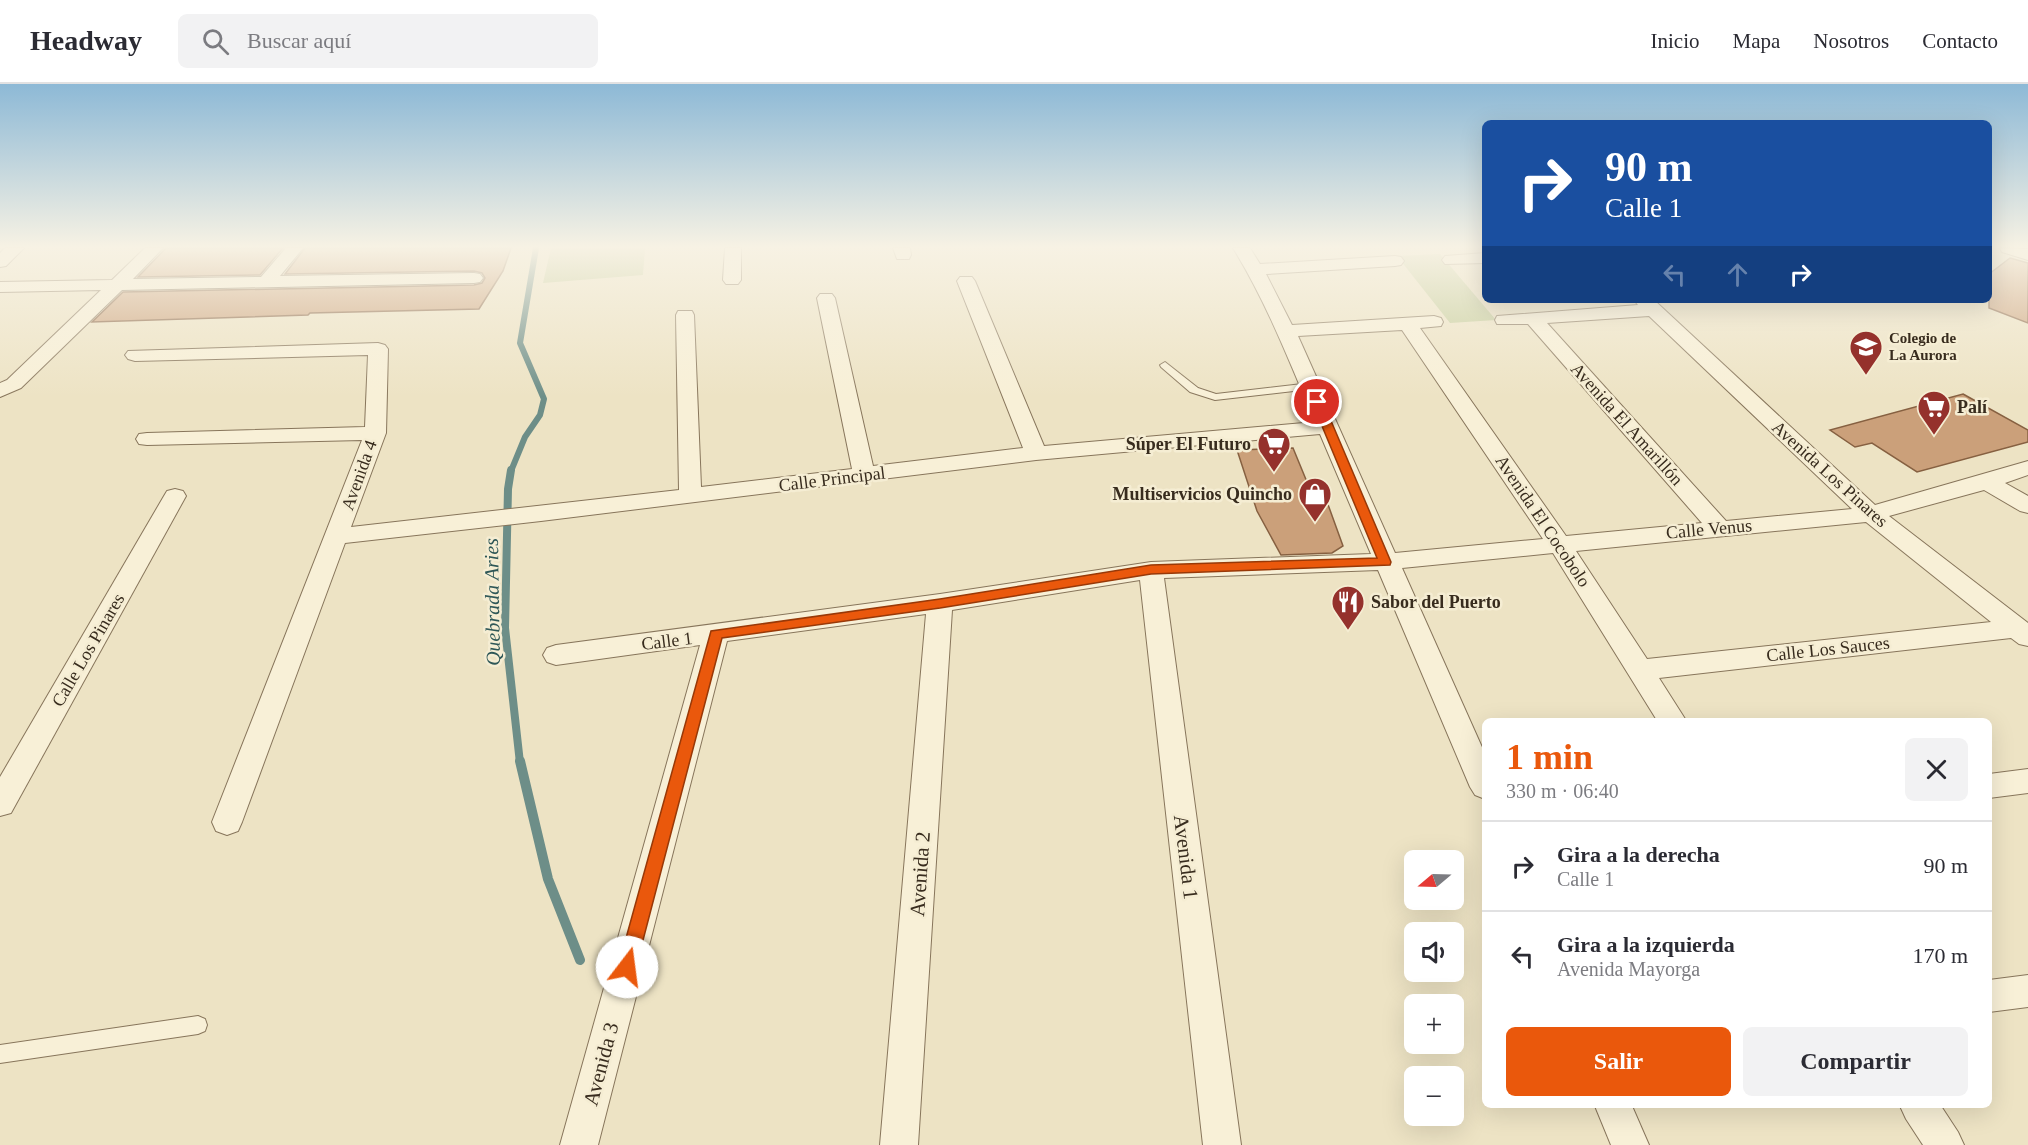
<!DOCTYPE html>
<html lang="es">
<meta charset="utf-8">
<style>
:root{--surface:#fff;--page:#f2f2f3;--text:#2b2b33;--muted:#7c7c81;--line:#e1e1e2;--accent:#ea580c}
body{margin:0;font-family:Georgia,serif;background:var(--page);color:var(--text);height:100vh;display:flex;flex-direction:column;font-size:22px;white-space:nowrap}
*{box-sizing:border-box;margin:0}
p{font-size:20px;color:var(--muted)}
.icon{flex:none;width:33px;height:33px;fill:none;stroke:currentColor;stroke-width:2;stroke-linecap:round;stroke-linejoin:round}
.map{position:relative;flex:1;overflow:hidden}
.drawer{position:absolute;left:1482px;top:634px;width:510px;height:390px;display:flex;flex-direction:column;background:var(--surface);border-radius:9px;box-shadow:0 6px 24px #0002}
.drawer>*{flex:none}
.banner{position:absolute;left:1482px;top:36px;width:510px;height:183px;border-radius:9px;box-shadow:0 6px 24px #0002;background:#1a4fa0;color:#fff;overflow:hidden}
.needle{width:39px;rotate:251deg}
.fabs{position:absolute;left:1404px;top:766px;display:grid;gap:12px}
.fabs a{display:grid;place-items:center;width:60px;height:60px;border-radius:9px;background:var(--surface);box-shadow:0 6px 24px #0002;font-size:30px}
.pin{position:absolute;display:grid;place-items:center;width:51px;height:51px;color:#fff;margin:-26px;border:3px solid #fff;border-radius:50%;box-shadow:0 2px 6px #0007}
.me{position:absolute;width:66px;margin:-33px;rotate:15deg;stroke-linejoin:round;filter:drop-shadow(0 0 4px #0008)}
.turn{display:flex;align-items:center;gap:21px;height:126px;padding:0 24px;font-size:27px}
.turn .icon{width:78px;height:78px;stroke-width:2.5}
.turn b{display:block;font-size:42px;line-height:51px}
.lanes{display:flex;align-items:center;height:57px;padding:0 24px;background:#0003;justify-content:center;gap:30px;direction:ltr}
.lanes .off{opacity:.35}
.round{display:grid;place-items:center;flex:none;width:63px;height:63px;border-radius:9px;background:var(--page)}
.overview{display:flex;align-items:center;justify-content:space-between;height:102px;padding:0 24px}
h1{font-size:36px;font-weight:800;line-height:45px;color:var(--accent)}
.action{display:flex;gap:12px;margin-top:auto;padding:12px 24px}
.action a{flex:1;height:69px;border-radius:9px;background:var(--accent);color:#fff;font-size:24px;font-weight:800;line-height:69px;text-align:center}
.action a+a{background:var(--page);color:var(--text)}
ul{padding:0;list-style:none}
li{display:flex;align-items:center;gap:18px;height:90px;padding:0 24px;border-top:2px solid var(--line)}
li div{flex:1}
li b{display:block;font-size:22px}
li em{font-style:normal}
header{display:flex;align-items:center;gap:36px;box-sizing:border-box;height:84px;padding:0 30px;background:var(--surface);border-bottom:2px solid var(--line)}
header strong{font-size:28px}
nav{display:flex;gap:33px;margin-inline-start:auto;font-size:21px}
.search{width:420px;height:54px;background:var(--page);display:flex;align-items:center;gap:15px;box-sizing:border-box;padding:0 21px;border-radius:9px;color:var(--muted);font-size:22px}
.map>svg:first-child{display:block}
</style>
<header>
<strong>Headway</strong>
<div class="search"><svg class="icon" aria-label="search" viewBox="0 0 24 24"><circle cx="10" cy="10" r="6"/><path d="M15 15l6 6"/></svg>Buscar aquí</div>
<nav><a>Inicio</a><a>Mapa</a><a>Nosotros</a><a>Contacto</a></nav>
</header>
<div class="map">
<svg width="2028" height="1061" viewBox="0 0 2028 1061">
<rect width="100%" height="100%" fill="#ede3c4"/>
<g fill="#c2cb98">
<polygon points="551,164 645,164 643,191 543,199"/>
<polygon points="1440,170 1496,236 1450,239 1397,172"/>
</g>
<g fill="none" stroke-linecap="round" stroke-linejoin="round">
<polyline stroke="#6d8e88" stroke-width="6" points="511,387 525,353 540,331 544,315 520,259 536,164"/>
<polyline stroke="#6d8e88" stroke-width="8" points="511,386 508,405 505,544 520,679"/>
<polyline stroke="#6d8e88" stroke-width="10" points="520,677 548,795 580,876"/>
</g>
<g fill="#cba07a" stroke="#866041" stroke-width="1.5">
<polygon points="166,164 283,164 260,191 138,193"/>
<polygon points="305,164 511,164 503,187 479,225 310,229 308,231 92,238 123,208 474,201 482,199 485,194 482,189 474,187 285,190"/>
<polygon points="2010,174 2028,179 2028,239 1989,224 1989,190"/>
<polygon points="1963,310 2028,346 2028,358 1917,388 1872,359 1855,363 1830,346"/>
<polygon points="1293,364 1314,415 1326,415 1343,462 1332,469 1281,471 1257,427 1237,366"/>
</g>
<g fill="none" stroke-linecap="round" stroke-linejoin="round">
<g stroke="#87755b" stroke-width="2">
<g id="lane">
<polygon points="1165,278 1198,304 1216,310 1311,299 1316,302 1311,305 1215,316 1190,308 1161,283 1160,281"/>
<polygon points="198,932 205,935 207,941 205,947 198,950 0,979 0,961"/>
</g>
</g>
<g stroke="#87755b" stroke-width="2">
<g id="street">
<polygon points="5,164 24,164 6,182 0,183 0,169"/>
<polygon points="145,164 163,164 133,195 261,193 286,164 303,164 280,192 474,189 480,190 483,194 480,198 474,199 122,206 21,304 0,313 0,299 7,296 101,206 0,208 0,198 112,196"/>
<polygon points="725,164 741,164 741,196 738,200 726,200 723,196"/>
<polygon points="893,164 910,164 911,171 909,175 897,175"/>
<path d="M1233,164H1250L1260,180L1395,172L1401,173L1404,177L1401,181L1395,182L1266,190L1292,241L1434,232L1441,234L1443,238L1441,242L1420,244L1566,452L1702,439L1528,240H1497L1495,236L1497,232L1638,221L1634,216H1654L1875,421L2028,377V391L2005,399L2028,412V429L2020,427L1984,406L1889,432L2028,539V562L2019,560L2011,554L1659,594L1687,638H1658L1553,469L1402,484L1485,670V715L1475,711L1470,703L1378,486L1164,494L1241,1061H1203L1140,496L952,526L918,1061H880L926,530L727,557L598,1061H560L700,561L556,581L547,578L543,571L547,564L556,561L940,510L1151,478L1371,470L1320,350L1036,376L541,437L345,459L242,738L238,747L227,751L216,747L212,738L362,356L147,361L139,360L136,355L139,350L147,349L365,343L368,271L135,277L128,275L125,271L128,267L378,259L385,261L388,265L386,349L351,443L679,406L676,231L678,227H692L694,231L701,403L852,385L817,214L820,210H832L835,214L873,382L1023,364L957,197L960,193H972L975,197L1044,362L1315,338C1290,279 1267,219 1233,164ZM1649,232L1852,425L1726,437L1547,239ZM1402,246L1543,455L1395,469L1298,252ZM1866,438L1991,538L1647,575L1576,467Z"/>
<polygon points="2000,164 2028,165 2028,176 2002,168"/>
<polygon points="1485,169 1485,179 1445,180 1442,176 1445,172"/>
<polygon points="175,405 183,407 186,412 11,729 0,732 0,693 164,412 167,407"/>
<polygon points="2028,685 2028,709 1989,714 1989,690"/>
<polygon points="2028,891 2028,923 1989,928 1989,896"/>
<polygon points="1595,1022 1632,1022 1649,1061 1611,1061"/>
<polygon points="1900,1022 1941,1022 1958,1048 1964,1061 1923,1061 1906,1035"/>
</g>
</g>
<use href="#lane" fill="#f8f0d7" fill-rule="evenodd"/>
<use href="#street" fill="#f8f0d7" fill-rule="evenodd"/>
</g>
<linearGradient id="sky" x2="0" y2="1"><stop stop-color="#8db9d6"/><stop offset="0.52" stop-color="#f7f2e4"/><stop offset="1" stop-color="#f7f2e4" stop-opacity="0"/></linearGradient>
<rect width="2028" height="313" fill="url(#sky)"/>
<polygon fill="#ea580c" stroke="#983908" stroke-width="1.5" points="1317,315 1323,318 1391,478 1390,481 1151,490 940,524 722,554 636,883 633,889 627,892 621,889 618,883 711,547 940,515 1151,481 1377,474 1312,318"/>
<defs>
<g id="school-pin" transform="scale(1.725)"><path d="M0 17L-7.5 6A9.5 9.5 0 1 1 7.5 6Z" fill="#95312c" stroke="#f5edd3"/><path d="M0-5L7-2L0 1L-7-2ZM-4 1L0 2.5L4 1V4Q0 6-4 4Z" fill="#fff"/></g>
<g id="supermarket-pin" transform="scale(1.725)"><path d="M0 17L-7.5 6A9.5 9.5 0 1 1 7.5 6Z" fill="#95312c" stroke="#f5edd3"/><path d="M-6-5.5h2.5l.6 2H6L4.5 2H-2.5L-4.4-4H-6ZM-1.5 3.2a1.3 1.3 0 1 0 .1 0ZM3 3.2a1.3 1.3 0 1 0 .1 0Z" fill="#fff"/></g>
<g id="shop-pin" transform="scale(1.725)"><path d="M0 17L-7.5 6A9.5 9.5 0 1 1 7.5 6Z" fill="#95312c" stroke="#f5edd3"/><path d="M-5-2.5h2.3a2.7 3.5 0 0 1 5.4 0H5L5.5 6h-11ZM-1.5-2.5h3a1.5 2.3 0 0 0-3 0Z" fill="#fff"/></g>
<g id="restaurant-pin" transform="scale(1.725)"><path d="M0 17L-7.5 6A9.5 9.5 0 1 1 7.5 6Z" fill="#95312c" stroke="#f5edd3"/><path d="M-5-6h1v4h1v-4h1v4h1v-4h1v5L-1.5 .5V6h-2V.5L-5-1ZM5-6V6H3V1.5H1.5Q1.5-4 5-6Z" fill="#fff"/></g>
</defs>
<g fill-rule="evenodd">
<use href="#school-pin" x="1866" y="263"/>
<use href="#supermarket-pin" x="1934" y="323"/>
<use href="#supermarket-pin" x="1274" y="360"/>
<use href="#shop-pin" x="1315" y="410"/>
<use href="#restaurant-pin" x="1348" y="518"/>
</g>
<g text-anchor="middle" stroke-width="5" stroke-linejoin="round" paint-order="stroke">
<g font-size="15" font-weight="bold" fill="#382c1e" stroke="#f5edd3" text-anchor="start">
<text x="1889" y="259">Colegio de<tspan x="1889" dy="17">La Aurora</tspan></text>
</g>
<g font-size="18" font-weight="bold" fill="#382c1e" stroke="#f5edd3" text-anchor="start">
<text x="1957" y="329">Palí</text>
<text x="1251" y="366" text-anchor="end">Súper El Futuro</text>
<text x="1292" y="416" text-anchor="end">Multiservicios Quincho</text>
<text x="1371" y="524">Sabor del Puerto</text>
</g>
<g font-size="18" fill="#382c1e" stroke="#f5edd3">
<text transform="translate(1627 340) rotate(48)" y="6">Avenida El Amarillón</text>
<text transform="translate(1830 390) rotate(42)" y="6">Avenida Los Pinares</text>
<text transform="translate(359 391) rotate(-70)" y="6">Avenida 4</text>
<text transform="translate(832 395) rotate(-7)" y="6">Calle Principal</text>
<text transform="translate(1543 437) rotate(56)" y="6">Avenida El Cocobolo</text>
<text transform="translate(1709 445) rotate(-5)" y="6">Calle Venus</text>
<text transform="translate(667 557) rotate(-7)" y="6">Calle 1</text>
<text transform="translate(1828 565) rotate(-6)" y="6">Calle Los Sauces</text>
<text transform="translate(88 566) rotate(-60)" y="6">Calle Los Pinares</text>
</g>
<g font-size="20" font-style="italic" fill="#2e5757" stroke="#f5edd3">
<text transform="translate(492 518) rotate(-91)" y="7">Quebrada Aries</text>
</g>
<g font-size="21" fill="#382c1e" stroke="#f5edd3">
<text transform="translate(1186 773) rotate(83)" y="7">Avenida 1</text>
<text transform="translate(920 790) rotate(-86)" y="7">Avenida 2</text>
<text transform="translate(601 980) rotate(-75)" y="7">Avenida 3</text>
</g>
</g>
</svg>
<div class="fabs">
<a><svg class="needle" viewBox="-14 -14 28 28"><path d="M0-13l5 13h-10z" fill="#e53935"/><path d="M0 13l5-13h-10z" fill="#7c7c81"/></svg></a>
<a><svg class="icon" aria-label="sound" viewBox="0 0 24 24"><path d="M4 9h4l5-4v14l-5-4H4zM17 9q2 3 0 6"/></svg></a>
<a>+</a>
<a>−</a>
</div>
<div class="pin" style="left:1317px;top:318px;background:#d93025"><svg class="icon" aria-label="arrive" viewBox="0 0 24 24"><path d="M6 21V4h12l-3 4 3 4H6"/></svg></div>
<svg class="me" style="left:627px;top:883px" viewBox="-20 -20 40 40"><circle r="19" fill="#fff"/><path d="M0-13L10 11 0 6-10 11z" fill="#ea580c"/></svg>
<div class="banner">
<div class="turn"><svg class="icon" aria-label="right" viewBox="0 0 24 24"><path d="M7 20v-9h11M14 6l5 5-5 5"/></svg><div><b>90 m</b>Calle 1</div></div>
<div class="lanes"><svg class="icon off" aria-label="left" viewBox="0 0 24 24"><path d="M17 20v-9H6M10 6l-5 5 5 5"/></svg><svg class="icon off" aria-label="ahead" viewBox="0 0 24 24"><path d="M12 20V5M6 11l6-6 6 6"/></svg><svg class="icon" aria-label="right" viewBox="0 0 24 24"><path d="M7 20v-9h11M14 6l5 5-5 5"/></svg></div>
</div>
<section class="drawer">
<div class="overview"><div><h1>1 min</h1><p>330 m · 06:40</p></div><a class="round"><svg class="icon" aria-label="close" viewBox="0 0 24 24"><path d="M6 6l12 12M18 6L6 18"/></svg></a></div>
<ul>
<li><svg class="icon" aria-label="right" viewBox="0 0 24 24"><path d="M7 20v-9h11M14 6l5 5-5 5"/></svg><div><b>Gira a la derecha</b><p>Calle 1</p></div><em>90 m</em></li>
<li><svg class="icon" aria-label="left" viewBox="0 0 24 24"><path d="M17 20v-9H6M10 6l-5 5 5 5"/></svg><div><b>Gira a la izquierda</b><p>Avenida Mayorga</p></div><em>170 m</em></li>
</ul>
<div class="action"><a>Salir</a><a>Compartir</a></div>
</section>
</div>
